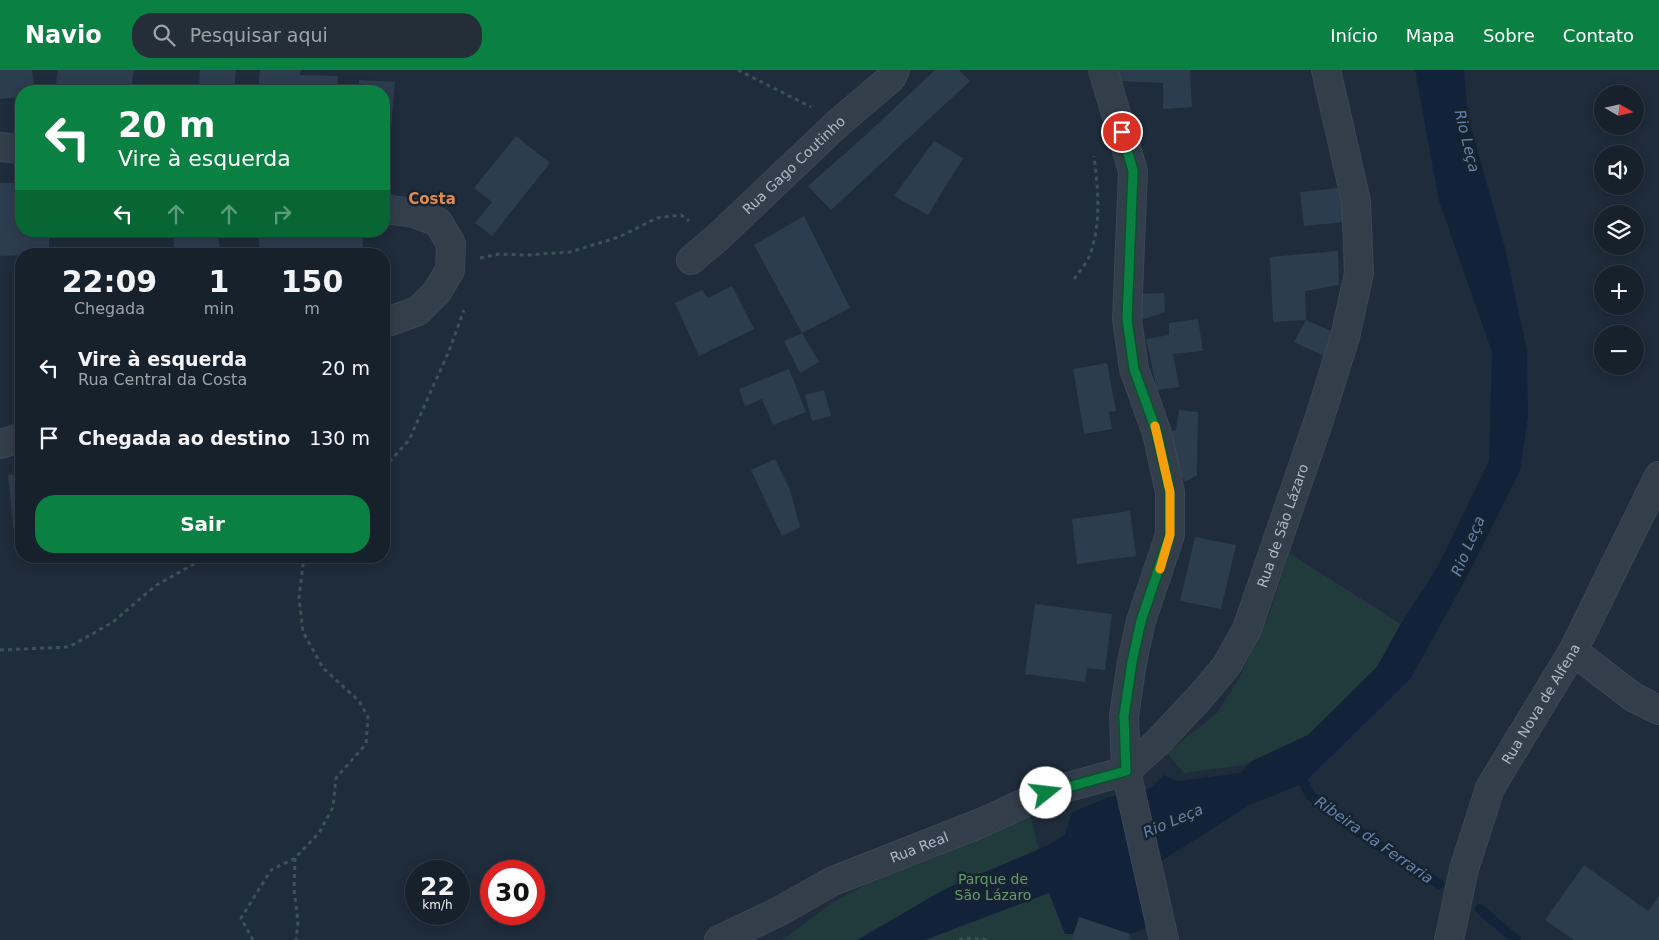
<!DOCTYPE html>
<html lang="pt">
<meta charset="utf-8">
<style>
:root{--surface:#17212c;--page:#242e38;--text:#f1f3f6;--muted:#9ea3a9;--line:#363e48;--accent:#0b8043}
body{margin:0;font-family:"DejaVu Sans",sans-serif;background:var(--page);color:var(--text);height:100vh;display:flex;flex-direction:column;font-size:19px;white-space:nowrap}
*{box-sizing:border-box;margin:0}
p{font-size:16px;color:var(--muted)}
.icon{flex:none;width:28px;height:28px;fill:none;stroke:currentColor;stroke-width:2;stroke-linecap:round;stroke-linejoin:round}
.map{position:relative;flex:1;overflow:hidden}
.panel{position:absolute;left:15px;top:178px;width:375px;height:315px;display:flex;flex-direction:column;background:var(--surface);border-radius:20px;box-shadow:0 2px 12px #0003,0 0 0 1px var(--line)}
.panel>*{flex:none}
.banner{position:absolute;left:15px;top:15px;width:375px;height:152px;border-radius:20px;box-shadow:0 2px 12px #0003,0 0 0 1px var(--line);background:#0b8043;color:#fff;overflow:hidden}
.needle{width:32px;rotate:99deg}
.fabs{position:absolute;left:1594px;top:15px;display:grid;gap:10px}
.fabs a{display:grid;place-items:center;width:50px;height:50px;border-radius:50%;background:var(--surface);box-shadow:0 2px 12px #0003,0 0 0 1px var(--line);font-size:25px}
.speed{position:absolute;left:405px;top:790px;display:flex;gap:10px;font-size:25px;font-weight:700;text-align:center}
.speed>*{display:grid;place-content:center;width:65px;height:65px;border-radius:50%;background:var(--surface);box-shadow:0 2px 12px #0003,0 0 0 1px var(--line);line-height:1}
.speed small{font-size:12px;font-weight:400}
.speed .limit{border:8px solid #d22;background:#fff;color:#111}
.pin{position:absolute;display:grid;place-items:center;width:42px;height:42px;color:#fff;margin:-21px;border:2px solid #fff;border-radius:50%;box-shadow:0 1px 5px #0007}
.me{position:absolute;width:55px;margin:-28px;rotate:74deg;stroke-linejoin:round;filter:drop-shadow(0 0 4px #0008)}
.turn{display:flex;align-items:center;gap:18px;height:105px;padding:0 20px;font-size:22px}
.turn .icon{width:65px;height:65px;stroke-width:2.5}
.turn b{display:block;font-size:35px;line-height:42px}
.lanes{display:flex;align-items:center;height:48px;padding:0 20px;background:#0003;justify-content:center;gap:25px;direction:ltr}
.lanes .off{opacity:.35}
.eta{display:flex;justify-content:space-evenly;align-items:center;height:85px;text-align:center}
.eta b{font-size:30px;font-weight:800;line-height:35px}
.cta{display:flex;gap:10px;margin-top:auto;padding:10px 20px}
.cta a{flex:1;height:58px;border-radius:20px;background:var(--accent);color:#fff;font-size:20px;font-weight:800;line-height:58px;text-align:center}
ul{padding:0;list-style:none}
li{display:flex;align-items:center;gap:15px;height:70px;padding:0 20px}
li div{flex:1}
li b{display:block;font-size:19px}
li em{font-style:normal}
header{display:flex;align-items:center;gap:30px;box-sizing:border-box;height:70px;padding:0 25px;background:var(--accent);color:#fff}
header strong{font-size:24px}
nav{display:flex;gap:28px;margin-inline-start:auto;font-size:18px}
.search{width:350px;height:45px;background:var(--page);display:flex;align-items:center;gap:12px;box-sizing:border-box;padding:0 18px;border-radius:20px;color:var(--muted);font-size:19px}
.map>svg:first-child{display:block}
</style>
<header>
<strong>Navio</strong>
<div class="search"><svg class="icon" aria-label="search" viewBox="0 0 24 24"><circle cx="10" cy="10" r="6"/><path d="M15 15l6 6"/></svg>Pesquisar aqui</div>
<nav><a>Início</a><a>Mapa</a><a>Sobre</a><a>Contato</a></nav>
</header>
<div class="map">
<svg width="1659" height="870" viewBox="0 0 1659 870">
<rect width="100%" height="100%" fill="#1f2c3b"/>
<g fill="#213a3c">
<polygon points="1289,483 1401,554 1377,597 1308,665 1244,695 1184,703 1167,683 1217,643 1239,608 1269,545"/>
<polygon points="1031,747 1049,823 1079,847 1130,864 1132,870 782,870 832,833 893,799"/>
</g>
<polygon fill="#122339" points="1415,0 1464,0 1468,47 1505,178 1527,281 1528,347 1520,401 1471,499 1411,608 1304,713 1250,735 1161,791 1169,838 1146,858 1130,864 1080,847 1073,864 1065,864 1049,823 925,870 857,870 945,819 1044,777 1065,765 1072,742 1109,727 1151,718 1164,705 1178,711 1240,703 1252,691 1308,665 1377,597 1401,554 1439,494 1489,391 1492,282 1439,131"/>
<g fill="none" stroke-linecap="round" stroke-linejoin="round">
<g stroke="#122339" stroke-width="10">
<polyline points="1298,701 1310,725 1352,758 1439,814"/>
<polyline points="1480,839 1516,870"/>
</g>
</g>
<g fill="#2d3d50">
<polygon points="0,0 32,0 35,21 21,21 21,27 0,29"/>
<polygon points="58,0 134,0 131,21 55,21"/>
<polygon points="200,0 236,0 234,21 199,21"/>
<polygon points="260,0 301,0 300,5 338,6 337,21 258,21"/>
<polygon points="935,0 959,0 970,11 831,140 808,116 868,63"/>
<polygon points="1118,0 1190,0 1192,37 1163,39 1163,13 1122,11"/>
<polygon points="359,10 395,12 389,83 384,83 384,21 358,21"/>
<polygon points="516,66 550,93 492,166 475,153 492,132 474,118"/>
<polygon points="934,71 963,88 928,145 894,126"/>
<polygon points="0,113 21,113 21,161 49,161 49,184 0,186"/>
<polygon points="1340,118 1344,152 1304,156 1300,122"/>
<polygon points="804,146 850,238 802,263 819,292 800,303 784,271 802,263 754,175"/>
<polygon points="173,161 218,161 220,184 174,184"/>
<polygon points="259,161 364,161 362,184 259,184"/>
<polygon points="1338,181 1339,215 1305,221 1306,250 1336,263 1324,286 1294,272 1306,250 1273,252 1270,187"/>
<polygon points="732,216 754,259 699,286 675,233 702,220 708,228"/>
<polygon points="1164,223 1165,242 1138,251 1137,224"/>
<polygon points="1198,249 1203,281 1173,284 1179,317 1157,320 1146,269 1169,265 1169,253"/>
<polygon points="1107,293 1116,341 1109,342 1112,359 1084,364 1073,299"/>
<polygon points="789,299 806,342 773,355 762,329 745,336 739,319"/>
<polygon points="824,320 831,346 812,351 805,325"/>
<polygon points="1179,340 1198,342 1197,405 1185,412 1175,394 1167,363 1176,360"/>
<polygon points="775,389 790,420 800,457 782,466 751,400"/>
<polygon points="21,404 21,461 14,462 8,405"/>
<polygon points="1130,441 1136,486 1077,494 1072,449"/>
<polygon points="1195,467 1236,475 1221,539 1180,531"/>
<polygon points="1035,534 1112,544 1105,600 1087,598 1085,612 1025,604"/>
<polygon points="1584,795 1648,841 1659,826 1659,870 1574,870 1545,850"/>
<polygon points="1079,847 1130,864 1128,870 1072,870"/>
</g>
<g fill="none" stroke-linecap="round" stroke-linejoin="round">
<g stroke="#3c4755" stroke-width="30">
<g id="minor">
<polyline points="1103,0 1133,101 1127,249 1134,299 1157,363 1170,422 1170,465 1141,551 1132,592 1124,646 1126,701 1164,870"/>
<polyline points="0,77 21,79"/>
<polyline points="384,139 414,143 438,152 451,174 450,200 437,222 418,241 384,253"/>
<path id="s1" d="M691,190L717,168L837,54L891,8L895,0"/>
<polyline points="0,374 21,368"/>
<polyline points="1573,581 1633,627 1659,640"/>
<path id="s2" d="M719,870L778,842L833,811L981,753L1046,723L1126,701L1158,672L1202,625L1227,595L1247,559L1318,353L1345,267L1359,203L1356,131L1326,0"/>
<path id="s3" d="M1449,870L1464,799L1490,718L1573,581L1659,406"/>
</g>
</g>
<g stroke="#3a5354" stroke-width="3" stroke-dasharray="4 4" stroke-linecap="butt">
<polyline points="738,0 811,37"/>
<polyline points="480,188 499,184 527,185 570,182 619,167 657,148 681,145 689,151"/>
<path d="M1074,209C1079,202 1086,194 1089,187C1102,154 1098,119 1094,86"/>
<polyline points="384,398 409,370 449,281 464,240"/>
<polyline points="0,580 69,577 113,552 155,516 208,486"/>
<polyline points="295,788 294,819 298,852 296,870"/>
<polyline points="253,870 241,848 271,800 295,788 319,763 333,737 336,708 366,674 368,647 359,631 323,598 303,562 299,528 304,486"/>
<polyline points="959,870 965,868 991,870"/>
</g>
<use href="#minor" stroke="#333e4b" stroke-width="28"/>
</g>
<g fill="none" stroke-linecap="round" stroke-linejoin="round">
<g stroke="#07532c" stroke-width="12">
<polyline id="route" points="1046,723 1126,701 1124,646 1132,592 1141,551 1170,465 1170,422 1157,363 1134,299 1127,249 1133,101 1122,62"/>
</g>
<use href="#route" stroke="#0b8043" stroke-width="9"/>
<polyline stroke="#f59e0b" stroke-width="9" points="1155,356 1170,422 1170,465 1160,499"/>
</g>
<g text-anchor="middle" stroke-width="5" stroke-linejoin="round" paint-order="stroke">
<g font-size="14" fill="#adb8c8" stroke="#182330">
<text dy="5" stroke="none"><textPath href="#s1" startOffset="140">Rua Gago Coutinho</textPath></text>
<text dy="5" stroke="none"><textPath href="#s2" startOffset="739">Rua de São Lázaro</textPath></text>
<text dy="5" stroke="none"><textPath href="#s3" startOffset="256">Rua Nova de Alfena</textPath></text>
<text dy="5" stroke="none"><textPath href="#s2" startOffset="221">Rua Real</textPath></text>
</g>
<g font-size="14" fill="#629b6e" stroke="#182330">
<text x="993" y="814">Parque de<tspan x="993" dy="16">São Lázaro</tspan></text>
</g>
<g font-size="15" font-style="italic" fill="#6383ab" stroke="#182330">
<text transform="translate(1467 71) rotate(76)" y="5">Rio Leça</text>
<text transform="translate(1468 476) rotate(-67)" y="5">Rio Leça</text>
<text transform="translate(1173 751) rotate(-23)" y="5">Rio Leça</text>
<text transform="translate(1374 770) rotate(35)" y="5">Ribeira da Ferraria</text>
</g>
<g font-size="15" font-weight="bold" fill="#de8b52" stroke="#182330">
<text x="432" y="134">Costa</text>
</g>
</g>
</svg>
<div class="fabs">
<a><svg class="needle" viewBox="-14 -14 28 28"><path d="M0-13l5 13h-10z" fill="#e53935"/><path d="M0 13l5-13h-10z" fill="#9ea3a9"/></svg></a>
<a><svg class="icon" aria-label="sound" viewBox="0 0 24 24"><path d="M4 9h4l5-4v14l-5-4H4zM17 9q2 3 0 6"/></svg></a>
<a><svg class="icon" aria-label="layers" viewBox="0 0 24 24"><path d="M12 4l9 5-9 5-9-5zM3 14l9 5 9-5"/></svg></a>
<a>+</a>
<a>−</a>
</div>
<div class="speed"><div>22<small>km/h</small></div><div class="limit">30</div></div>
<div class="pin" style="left:1122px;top:62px;background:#d93025"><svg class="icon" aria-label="arrive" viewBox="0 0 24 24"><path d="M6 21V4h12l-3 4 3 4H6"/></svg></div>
<svg class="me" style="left:1046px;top:723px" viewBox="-20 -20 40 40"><circle r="19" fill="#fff"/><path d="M0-13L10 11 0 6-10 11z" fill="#0b8043"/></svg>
<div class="banner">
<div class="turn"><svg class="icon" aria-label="left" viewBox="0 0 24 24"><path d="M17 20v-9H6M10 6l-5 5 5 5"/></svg><div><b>20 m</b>Vire à esquerda</div></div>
<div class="lanes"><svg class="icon" aria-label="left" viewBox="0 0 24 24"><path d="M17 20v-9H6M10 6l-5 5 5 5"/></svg><svg class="icon off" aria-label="ahead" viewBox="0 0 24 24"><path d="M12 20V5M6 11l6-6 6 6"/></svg><svg class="icon off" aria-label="ahead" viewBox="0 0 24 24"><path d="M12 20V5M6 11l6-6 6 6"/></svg><svg class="icon off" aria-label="right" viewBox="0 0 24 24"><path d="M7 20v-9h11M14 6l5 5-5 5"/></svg></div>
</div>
<section class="panel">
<div class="eta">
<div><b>22:09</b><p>Chegada</p></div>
<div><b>1</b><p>min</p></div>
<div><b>150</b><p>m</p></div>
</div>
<ul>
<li><svg class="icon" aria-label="left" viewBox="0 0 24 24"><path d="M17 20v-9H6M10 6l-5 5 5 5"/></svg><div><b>Vire à esquerda</b><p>Rua Central da Costa</p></div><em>20 m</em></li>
<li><svg class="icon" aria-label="arrive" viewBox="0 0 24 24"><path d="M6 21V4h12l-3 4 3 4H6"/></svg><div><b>Chegada ao destino</b></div><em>130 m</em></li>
</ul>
<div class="cta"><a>Sair</a></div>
</section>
</div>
